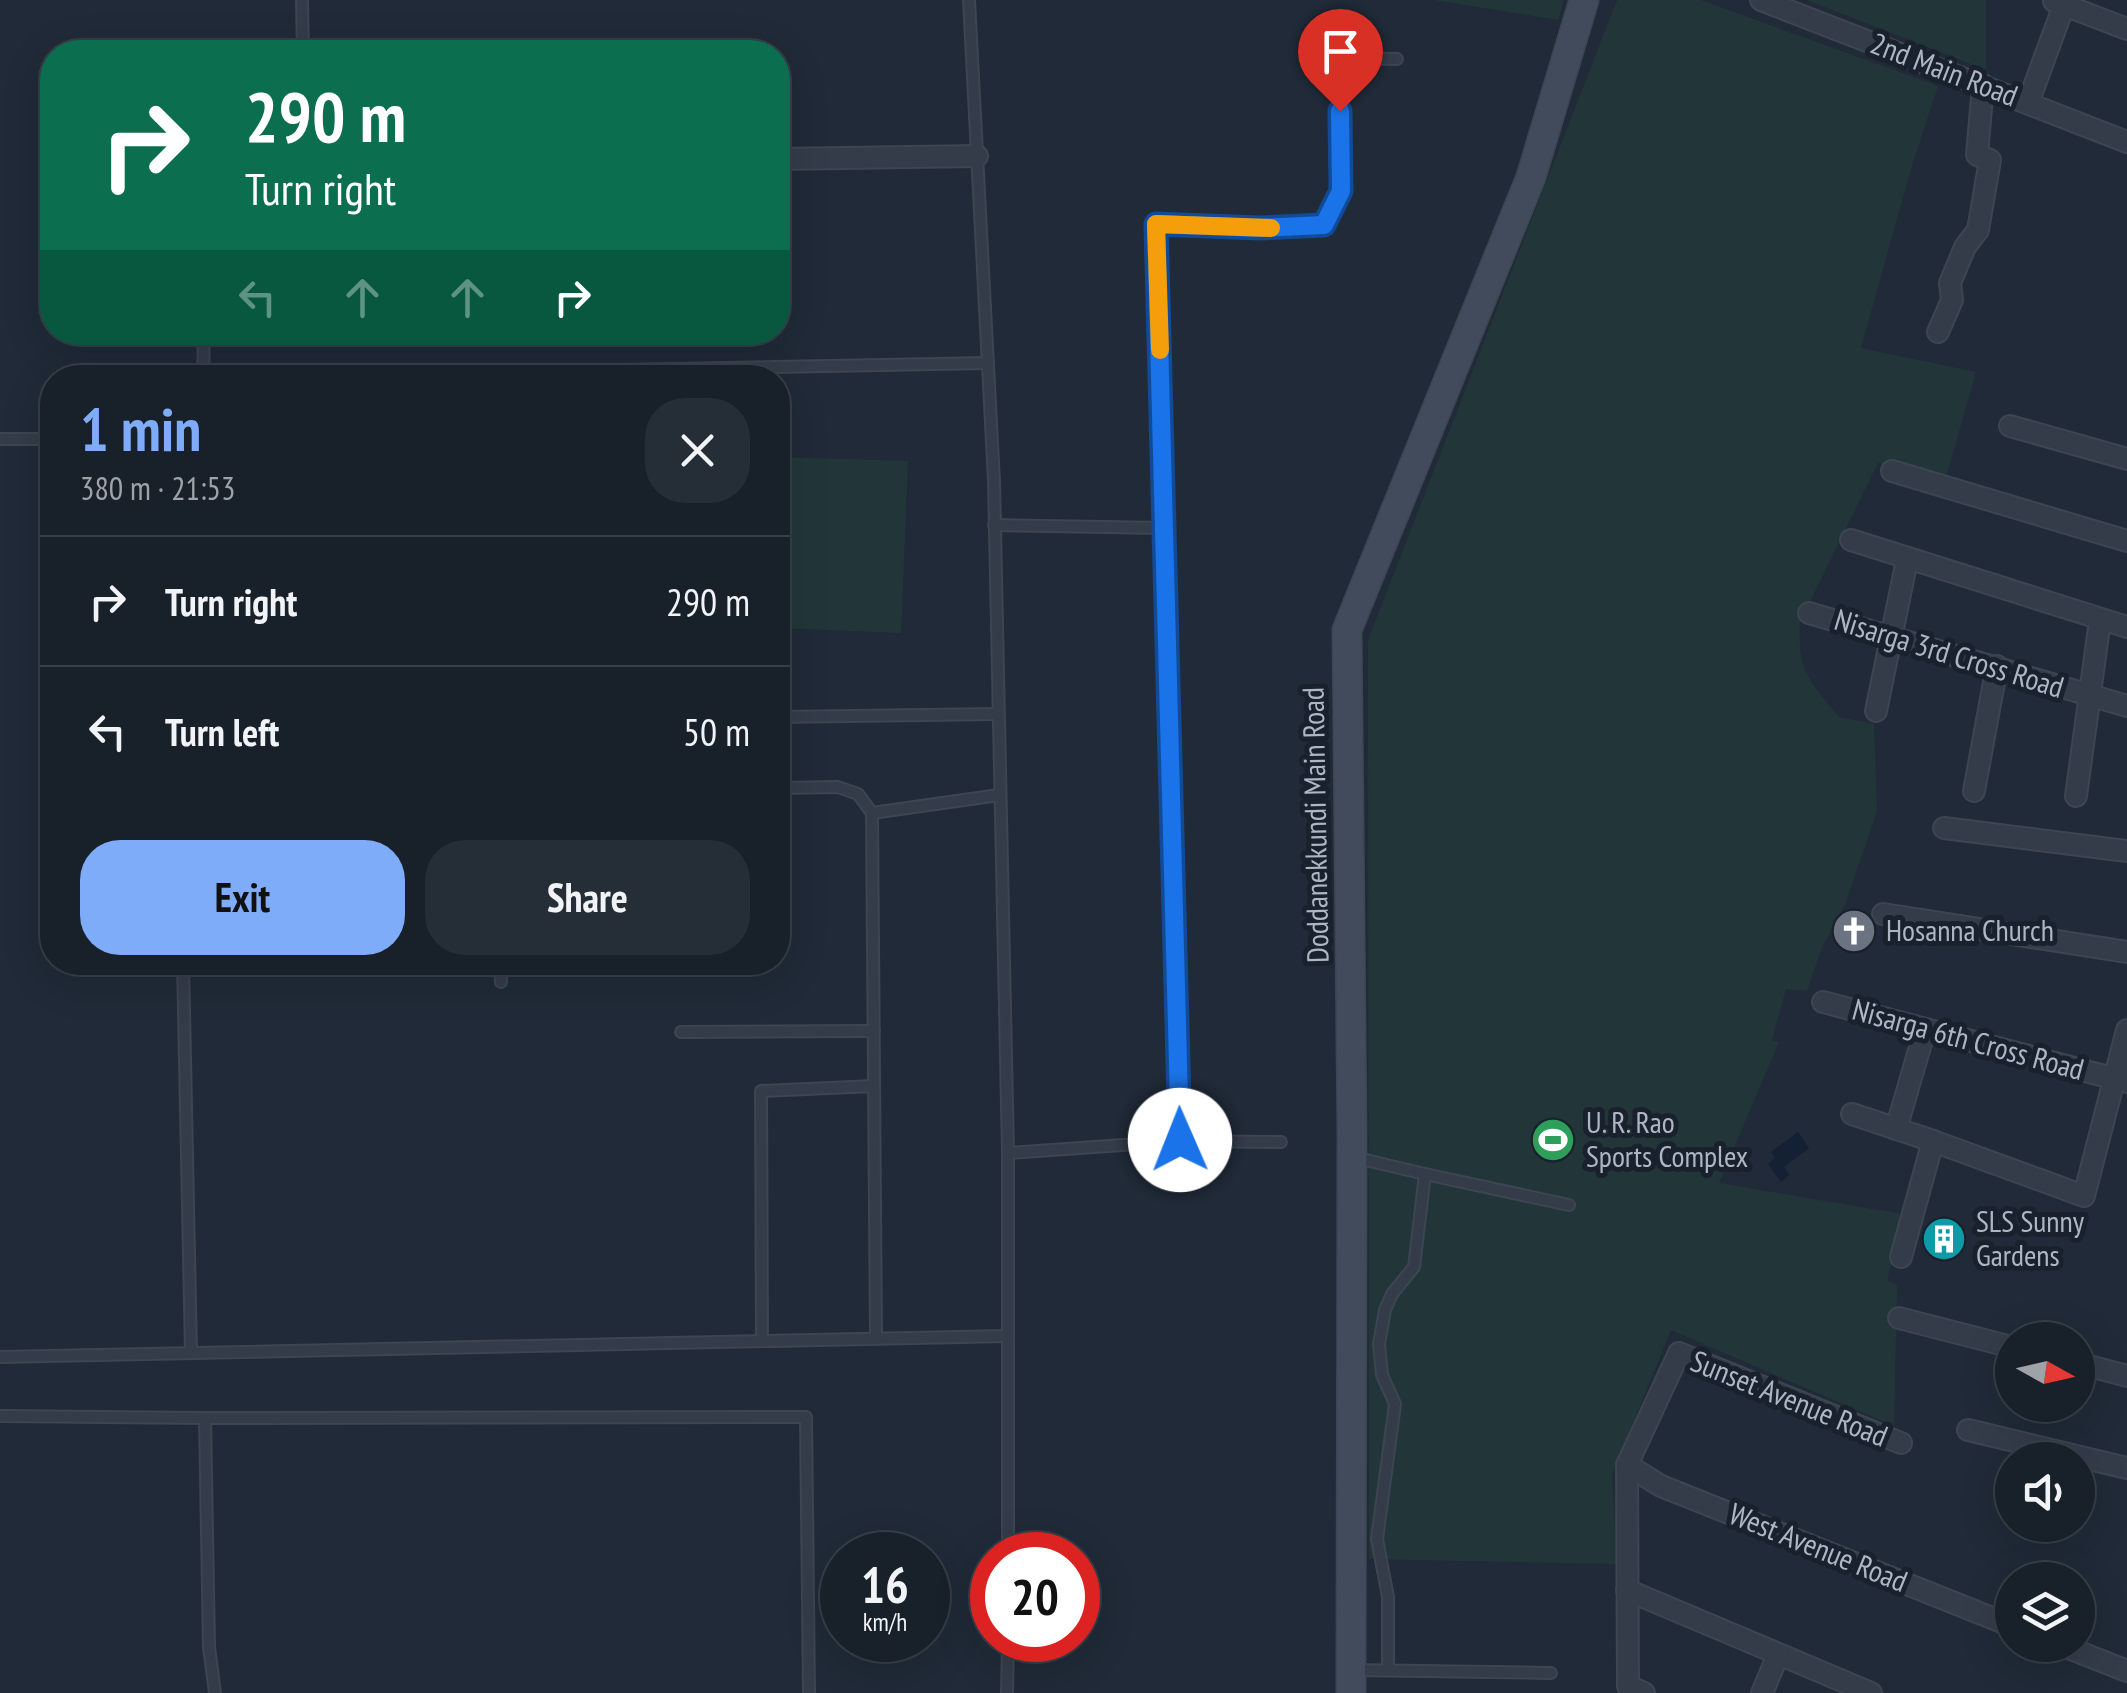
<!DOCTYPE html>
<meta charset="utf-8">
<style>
:root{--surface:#18202a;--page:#252d36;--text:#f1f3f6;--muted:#9fa3a8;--line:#363e47;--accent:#7facf9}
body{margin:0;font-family:"PT Sans Narrow",sans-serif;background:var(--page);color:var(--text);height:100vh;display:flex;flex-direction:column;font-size:38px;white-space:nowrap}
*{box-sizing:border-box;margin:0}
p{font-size:32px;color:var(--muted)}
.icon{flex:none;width:55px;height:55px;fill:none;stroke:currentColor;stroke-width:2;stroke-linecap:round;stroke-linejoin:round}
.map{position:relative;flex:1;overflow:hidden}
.panel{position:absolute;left:40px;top:365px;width:750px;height:610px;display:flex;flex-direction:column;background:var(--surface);border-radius:40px;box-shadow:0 10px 40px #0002,0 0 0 2px var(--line)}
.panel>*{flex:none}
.guide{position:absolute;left:40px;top:40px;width:750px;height:305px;border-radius:40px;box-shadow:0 10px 40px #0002,0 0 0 2px var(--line);background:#0b6e4f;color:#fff;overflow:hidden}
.needle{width:65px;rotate:98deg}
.buttons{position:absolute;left:1995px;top:1322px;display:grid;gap:20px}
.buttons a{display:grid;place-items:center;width:100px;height:100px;border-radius:50%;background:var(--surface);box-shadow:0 10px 40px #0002,0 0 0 2px var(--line);font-size:50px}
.speed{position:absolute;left:820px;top:1532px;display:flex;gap:20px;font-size:50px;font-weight:700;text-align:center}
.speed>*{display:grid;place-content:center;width:130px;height:130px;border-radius:50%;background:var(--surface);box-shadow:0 10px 40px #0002,0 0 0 2px var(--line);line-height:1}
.speed small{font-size:25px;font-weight:400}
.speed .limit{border:15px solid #d22;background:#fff;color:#111}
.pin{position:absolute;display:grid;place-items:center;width:85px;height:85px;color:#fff;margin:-102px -42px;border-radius:50% 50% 50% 0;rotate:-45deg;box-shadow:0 0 10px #0007}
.pin .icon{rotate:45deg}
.me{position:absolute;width:110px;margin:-55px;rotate:359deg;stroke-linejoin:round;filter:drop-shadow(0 0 8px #0008)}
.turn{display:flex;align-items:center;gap:35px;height:210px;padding:0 40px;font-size:45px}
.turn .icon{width:130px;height:130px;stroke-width:2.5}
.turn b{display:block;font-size:70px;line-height:85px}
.lanes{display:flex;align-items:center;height:95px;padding:0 40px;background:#0003;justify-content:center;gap:50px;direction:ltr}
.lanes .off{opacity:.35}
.round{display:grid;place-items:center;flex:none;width:105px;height:105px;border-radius:40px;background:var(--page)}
.headline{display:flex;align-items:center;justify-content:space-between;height:170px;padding:0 40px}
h1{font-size:60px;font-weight:600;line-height:75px;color:var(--accent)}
.primary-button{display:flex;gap:20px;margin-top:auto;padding:20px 40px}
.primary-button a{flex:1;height:115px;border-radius:40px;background:var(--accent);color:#111;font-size:40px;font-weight:600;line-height:115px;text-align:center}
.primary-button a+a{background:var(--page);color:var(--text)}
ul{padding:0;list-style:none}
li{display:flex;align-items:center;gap:30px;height:130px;padding:0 40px;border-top:2px solid var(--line)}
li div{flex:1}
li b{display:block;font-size:38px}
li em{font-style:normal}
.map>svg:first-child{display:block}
</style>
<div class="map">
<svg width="2127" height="1693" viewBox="0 0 2127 1693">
<rect width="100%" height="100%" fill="#202a38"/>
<g fill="#223639">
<polygon points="1434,0 1564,0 1558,20"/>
<path d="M1617,0H1701L1938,86L1911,169L1861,348L1976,372L1946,478L1878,463L1800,622C1797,672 1810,681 1839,717L1874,724L1877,812L1846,902L1822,948L1807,991L1786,989L1772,1040L1779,1042L1719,1183L1903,1214L1887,1281L1897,1285L1894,1426L1671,1330L1612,1474L1617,1564L1369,1559L1368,640Z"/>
<polygon points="1807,0 1986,0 1986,70"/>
<polygon points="778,457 908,461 901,633 778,628"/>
</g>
<polygon fill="#142135" points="1798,1132 1809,1148 1784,1167 1789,1175 1781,1182 1768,1164 1775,1158 1771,1152"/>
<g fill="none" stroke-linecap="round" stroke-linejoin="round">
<g stroke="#3d4552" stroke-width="14">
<g id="lane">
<polyline points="302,0 303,52"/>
<polyline points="969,0 994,481 1008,1153 1008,1555"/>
<polyline points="623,370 988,363"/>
<polyline points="203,378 204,332"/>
<polyline points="0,439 52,439"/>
<polyline points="994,525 1164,528"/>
<polyline points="778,717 997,714"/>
<polyline points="778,788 838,787 858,794 872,813 876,1339"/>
<polyline points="872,813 999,795"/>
<polyline points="183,962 191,1352"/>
<polyline points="501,962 501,982"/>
<polyline points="681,1032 874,1031"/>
<polyline points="1180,1141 1281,1142"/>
<polyline points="1008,1153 1180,1141 1156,224 1260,229 1324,225 1341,191 1340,111 1352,58 1397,59"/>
<polyline points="1353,1157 1425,1174"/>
<polyline points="762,1341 761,1091 874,1086"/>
<polyline points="0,1357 1008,1336"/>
<polyline points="0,1416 205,1418"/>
<polyline points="1352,1670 1551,1673"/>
<polyline points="1388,1670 1388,1597 1377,1539 1395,1404 1382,1375 1379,1344 1385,1310 1392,1294 1414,1267 1425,1174 1569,1205"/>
<polyline points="215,1693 209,1647 205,1418 806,1417 809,1693"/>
<polyline points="1007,1693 1008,1640"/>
</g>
</g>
<g stroke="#3d4552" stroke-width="24">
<g id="street">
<polyline points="1761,0 2127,142"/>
<polyline points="2054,1 2127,29"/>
<polyline points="2028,103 2064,5"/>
<polyline points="778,159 977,156"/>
<polyline points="1938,332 1952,300 1950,283 1965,247 1978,230 1990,160 1977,155 1983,85"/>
<polyline points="2010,426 2127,459"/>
<polyline points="1892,471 2127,541"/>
<polyline points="1851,540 2127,627"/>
<polyline points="1809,613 2127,706"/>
<polyline points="1876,711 1907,560"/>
<polyline points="1974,791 1997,666"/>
<polyline points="2076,796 2100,620"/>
<polyline points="1944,828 2127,851"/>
<polyline points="1883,914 2127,952"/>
<polyline points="1823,1002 2127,1082"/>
<polyline points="1852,1114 1933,1141"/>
<polyline points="1896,1129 1925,1030"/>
<polyline points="1901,1257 1933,1141 2084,1196 2127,1030"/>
<polyline points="1899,1318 2012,1347"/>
<polyline points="2078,1363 2127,1376"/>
<polyline points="1968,1430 2127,1468"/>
<polyline points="1627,1465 1661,1486 2012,1626"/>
<polyline points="1627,1590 1871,1693"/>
<polyline points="2061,1645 2127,1671"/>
<polyline points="1644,1693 1628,1686 1627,1465 1679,1353 1901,1443"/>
<polyline points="1762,1693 1778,1655"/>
</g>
</g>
<g stroke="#3d4552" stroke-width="31">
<polyline id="secondary" points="1351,1693 1352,1134 1347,630 1531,177 1584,0"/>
</g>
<use href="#lane" stroke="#343c49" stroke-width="10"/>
<use href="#street" stroke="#343c49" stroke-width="20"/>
<use href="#secondary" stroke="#424b5c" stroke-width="28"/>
</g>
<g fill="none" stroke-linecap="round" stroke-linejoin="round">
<g stroke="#114b97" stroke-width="25">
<polyline id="route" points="1180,1140 1156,224 1260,228 1324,225 1341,191 1340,111"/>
</g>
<use href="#route" stroke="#1a73e8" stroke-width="18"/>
<polyline stroke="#f59e0b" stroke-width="18" points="1160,350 1156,224 1271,228"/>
</g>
<defs>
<g id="church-disc" transform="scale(2.25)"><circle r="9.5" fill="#6b7280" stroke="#19212d"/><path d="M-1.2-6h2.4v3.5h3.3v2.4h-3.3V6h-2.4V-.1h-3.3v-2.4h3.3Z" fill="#fff"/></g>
<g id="stadium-disc" transform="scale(2.25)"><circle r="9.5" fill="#2e9e5b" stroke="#19212d"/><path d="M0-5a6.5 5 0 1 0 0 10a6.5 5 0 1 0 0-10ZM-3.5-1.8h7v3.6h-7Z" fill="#fff"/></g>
<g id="building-disc" transform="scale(2.25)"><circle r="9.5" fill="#0f9aa8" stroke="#19212d"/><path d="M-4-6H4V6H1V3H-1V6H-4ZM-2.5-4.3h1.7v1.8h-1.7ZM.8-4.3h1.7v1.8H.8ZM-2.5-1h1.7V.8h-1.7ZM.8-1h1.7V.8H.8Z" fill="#fff"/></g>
</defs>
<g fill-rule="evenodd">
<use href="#church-disc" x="1854" y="931"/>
<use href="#stadium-disc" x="1553" y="1140"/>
<use href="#building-disc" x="1944" y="1239"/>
</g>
<g text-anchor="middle" stroke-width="10" stroke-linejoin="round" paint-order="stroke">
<g font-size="30" fill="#aeb6c5" stroke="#19212d">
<text transform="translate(1944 70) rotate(21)" y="10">2nd Main Road</text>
<text transform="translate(1949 654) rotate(17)" y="10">Nisarga 3rd Cross Road</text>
<text transform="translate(1316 825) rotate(-91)" y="10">Doddanekkundi Main Road</text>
<text transform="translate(1968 1040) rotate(15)" y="10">Nisarga 6th Cross Road</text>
<text transform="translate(1789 1399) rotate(22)" y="10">Sunset Avenue Road</text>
<text transform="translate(1818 1548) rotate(22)" y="10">West Avenue Road</text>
</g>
<g font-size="30" fill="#aeb6c5" stroke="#19212d" text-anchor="start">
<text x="1886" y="941">Hosanna Church</text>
<text x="1586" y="1133">U. R. Rao<tspan x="1586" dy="34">Sports Complex</tspan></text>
<text x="1976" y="1232">SLS Sunny<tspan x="1976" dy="34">Gardens</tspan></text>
</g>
</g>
</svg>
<div class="buttons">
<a><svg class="needle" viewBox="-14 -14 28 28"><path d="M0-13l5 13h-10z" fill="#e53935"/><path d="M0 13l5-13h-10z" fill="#9fa3a8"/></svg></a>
<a><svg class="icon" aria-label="sound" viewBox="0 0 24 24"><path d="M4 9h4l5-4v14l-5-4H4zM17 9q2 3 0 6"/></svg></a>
<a><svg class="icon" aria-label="layers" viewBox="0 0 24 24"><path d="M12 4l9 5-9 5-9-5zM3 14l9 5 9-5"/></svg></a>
</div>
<div class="speed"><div>16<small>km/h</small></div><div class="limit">20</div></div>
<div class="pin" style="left:1340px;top:111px;background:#d93025"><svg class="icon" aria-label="arrive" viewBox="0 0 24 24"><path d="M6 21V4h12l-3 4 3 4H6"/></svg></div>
<svg class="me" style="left:1180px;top:1140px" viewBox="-20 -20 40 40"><circle r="19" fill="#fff"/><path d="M0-13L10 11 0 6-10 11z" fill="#1a73e8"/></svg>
<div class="guide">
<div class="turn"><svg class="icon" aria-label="right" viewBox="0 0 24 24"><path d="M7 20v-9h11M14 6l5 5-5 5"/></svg><div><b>290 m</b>Turn right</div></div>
<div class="lanes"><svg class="icon off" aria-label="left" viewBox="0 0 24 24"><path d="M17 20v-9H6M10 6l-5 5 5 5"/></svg><svg class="icon off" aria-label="ahead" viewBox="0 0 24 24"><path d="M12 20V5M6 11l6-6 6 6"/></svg><svg class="icon off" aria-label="ahead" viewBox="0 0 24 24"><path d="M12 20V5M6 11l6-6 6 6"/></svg><svg class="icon" aria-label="right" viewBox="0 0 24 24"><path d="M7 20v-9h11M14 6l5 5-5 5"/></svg></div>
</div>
<section class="panel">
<div class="headline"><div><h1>1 min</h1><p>380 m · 21:53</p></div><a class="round"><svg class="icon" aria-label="close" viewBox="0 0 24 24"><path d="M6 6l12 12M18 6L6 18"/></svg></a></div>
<ul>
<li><svg class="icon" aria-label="right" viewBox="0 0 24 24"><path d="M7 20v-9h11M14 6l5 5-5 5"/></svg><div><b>Turn right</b></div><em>290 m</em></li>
<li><svg class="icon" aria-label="left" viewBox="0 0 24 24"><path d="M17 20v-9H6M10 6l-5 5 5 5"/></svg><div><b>Turn left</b></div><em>50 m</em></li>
</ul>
<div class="primary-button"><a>Exit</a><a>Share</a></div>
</section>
</div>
